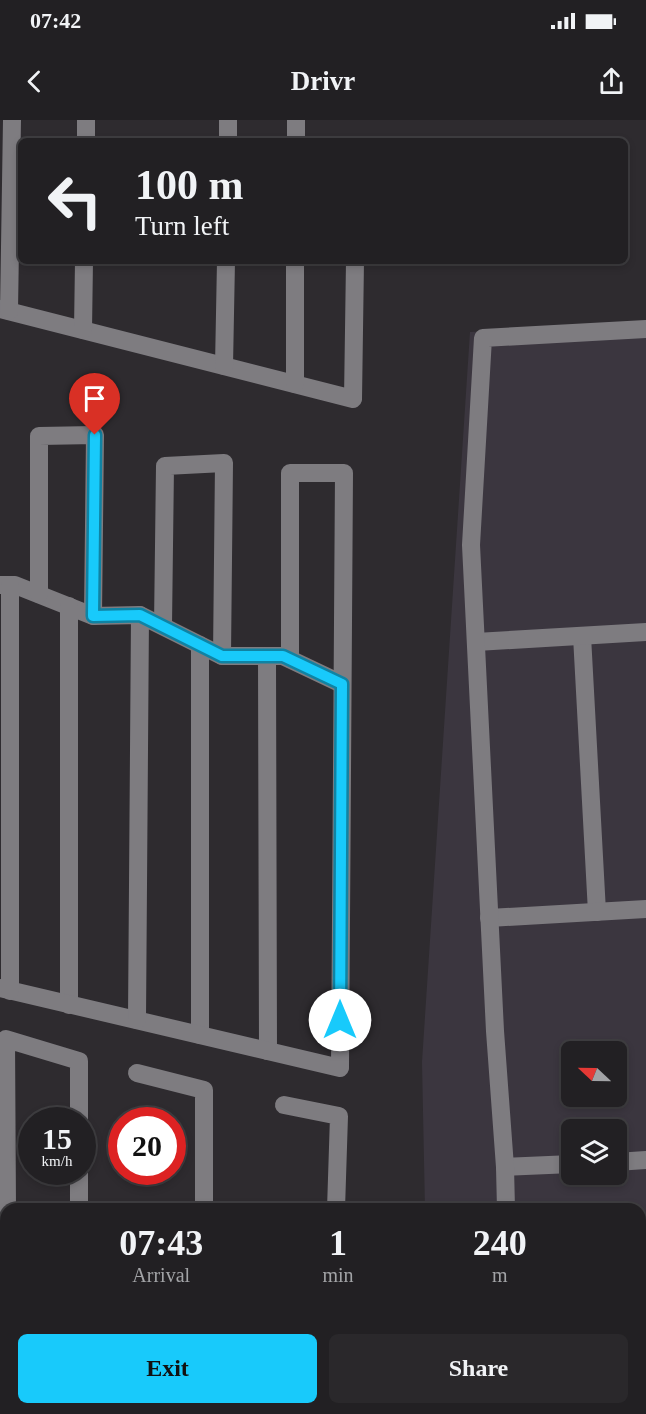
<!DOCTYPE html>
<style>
:root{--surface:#222023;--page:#2a282b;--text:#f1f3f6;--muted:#a2a3a6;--line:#3f3e41;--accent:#18cafb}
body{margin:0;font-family:"Times New Roman",serif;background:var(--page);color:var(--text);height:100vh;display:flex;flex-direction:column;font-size:22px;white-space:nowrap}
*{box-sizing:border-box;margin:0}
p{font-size:20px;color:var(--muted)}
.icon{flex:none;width:33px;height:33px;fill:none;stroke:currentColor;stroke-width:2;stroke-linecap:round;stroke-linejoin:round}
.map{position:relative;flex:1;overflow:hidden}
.sheet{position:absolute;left:0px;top:1083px;width:646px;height:212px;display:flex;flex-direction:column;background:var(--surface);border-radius:18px 18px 0 0;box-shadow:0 3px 9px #0003,0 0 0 2px var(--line)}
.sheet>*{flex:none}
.top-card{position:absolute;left:18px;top:18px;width:610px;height:126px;border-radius:9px;box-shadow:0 3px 9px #0003,0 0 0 2px var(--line);background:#222023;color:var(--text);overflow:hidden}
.needle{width:39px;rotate:292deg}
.tools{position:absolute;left:561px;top:921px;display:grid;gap:12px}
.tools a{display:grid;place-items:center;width:66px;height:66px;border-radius:9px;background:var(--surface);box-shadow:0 3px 9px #0003,0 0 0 2px var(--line);font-size:30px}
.speed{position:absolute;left:18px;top:987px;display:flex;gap:12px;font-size:30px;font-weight:700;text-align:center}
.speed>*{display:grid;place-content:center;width:78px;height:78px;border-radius:50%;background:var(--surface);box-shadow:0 3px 9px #0003,0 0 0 2px var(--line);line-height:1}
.speed small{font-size:15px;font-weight:400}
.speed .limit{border:9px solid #d22;background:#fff;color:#111}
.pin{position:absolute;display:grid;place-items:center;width:51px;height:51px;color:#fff;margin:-62px -26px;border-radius:50% 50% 50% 0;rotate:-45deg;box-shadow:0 0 6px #0007}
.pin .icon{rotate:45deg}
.me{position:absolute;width:66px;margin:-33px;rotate:0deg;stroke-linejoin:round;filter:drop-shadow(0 0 4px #0008)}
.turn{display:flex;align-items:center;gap:21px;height:126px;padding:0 18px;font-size:27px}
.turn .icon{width:78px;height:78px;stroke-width:2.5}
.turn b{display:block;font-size:42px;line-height:51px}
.eta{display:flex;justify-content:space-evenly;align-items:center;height:102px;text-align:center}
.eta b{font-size:36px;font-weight:700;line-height:42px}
.action{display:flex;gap:12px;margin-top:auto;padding:12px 18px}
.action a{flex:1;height:69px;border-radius:9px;background:var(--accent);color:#111;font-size:24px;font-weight:700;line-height:69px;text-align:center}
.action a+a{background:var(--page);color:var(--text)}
.status{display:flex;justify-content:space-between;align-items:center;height:42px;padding:0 30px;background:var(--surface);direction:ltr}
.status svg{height:16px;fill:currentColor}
header{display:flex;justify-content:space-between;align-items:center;height:78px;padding:0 18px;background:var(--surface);font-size:27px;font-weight:700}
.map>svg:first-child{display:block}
</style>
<div class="status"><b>07:42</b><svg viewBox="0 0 49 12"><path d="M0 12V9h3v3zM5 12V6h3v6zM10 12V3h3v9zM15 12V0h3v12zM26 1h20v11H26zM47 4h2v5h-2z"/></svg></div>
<header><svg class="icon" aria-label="back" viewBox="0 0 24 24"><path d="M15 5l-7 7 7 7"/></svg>Drivr<svg class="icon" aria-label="share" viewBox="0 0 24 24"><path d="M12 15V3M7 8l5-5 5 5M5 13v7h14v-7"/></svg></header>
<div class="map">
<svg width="646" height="1294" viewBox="0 0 646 1294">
<rect width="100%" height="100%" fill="#2e2b2f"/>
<path fill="#3b363f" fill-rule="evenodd" d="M646,203V1294H429V1288H640V1089H425L422,942L470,212ZM572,932H616V976H572ZM572,1010H616V1054H572Z"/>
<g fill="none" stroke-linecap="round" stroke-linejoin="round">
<g stroke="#7e7c80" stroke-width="18">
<polyline points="86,21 86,0"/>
<polyline points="228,21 228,0"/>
<polyline points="296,21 296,0"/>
<polyline points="0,189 353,279 355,141"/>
<polyline points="9,191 12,0"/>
<polyline points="83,210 84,141"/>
<polyline points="224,246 226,141"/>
<polyline points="295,264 295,141"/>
<polyline points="0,465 15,465 93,496 140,495 222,536 283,536 342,564"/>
<polyline points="39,474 39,316 95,315 93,496"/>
<polyline points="69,486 69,885"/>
<polyline points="163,506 165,346 224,343 222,536"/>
<polyline points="582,516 597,792"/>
<polyline points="476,522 646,512"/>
<polyline points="200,525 200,915"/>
<polyline points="267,536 268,931"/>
<polyline points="489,798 646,789"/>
<polyline points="0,868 340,948 344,353 290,353 290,539"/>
<polyline points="10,871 10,465"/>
<polyline points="137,900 140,495"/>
<polyline points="137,953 204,970 204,1089"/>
<polyline points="284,985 339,996 336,1089"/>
<polyline points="616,1042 646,1040"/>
<polyline points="505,1047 572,1044"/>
<polyline points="7,1089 6,919 79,941 79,1000"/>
<polyline points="79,1089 79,1052"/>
<polyline points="506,1089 505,1047 495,911 471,425 483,218 646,209"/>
<polyline points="640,1285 646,1285"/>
<polyline points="8,1288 8,1294"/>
<polyline points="204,1288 204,1294"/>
<polyline points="512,1288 512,1290 551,1288"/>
<polyline points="79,1294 79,1288"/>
<polyline points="328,1294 328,1288"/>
</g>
</g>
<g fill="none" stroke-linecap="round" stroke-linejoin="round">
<g stroke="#1083a3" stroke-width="15">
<polyline id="route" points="95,315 93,496 140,495 222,536 283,536 342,564 340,900"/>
</g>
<use href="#route" stroke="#18cafb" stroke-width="10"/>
</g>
</svg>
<div class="tools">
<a><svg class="needle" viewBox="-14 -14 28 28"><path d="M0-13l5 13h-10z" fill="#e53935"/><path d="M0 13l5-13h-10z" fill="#a2a3a6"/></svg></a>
<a><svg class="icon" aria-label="layers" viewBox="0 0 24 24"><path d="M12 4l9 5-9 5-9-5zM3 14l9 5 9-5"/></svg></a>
</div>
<div class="speed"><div>15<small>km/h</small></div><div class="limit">20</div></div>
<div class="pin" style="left:95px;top:315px;background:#d93025"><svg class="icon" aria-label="arrive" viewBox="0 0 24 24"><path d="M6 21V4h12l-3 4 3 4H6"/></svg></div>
<svg class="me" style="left:340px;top:900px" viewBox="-20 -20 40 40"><circle r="19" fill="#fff"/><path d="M0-13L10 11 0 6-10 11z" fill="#18cafb"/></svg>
<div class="top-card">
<div class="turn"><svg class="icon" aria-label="left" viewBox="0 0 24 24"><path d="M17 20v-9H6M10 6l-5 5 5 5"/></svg><div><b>100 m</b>Turn left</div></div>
</div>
<section class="sheet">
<div class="eta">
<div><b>07:43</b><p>Arrival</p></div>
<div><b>1</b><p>min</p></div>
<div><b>240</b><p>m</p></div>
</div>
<div class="action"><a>Exit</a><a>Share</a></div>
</section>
</div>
